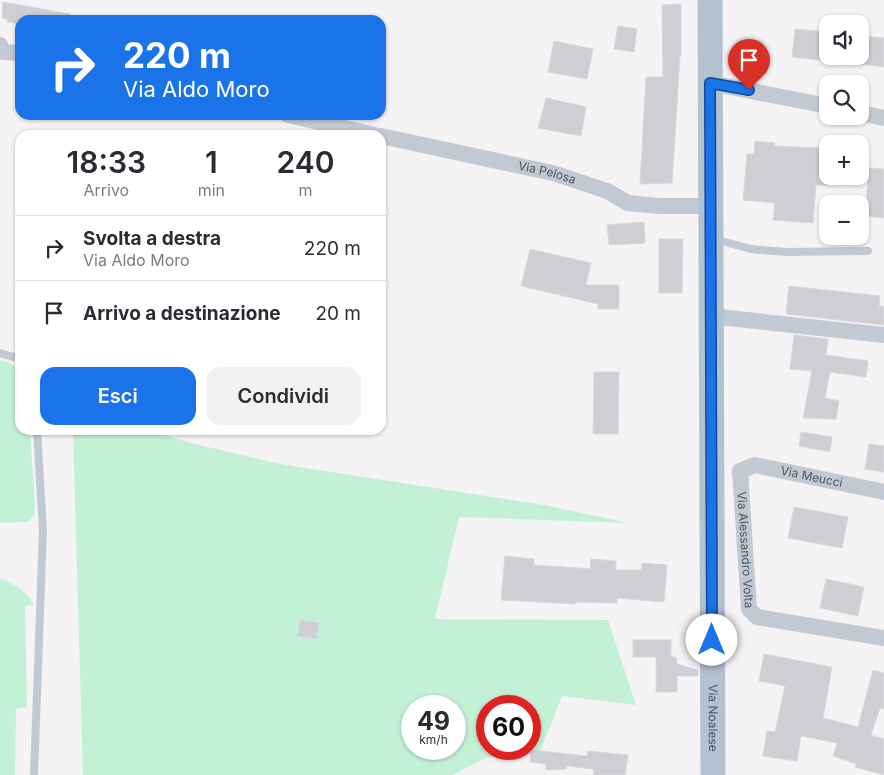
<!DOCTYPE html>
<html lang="it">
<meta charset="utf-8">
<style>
:root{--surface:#fff;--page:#f2f2f3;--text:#2b2b33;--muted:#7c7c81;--line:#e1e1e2;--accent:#1a73e8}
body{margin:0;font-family:Inter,sans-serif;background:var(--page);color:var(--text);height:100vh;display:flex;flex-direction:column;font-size:19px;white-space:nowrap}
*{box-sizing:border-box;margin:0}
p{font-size:16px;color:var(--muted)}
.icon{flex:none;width:28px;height:28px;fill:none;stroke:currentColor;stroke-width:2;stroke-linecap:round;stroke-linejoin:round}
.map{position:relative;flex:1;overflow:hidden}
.details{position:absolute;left:15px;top:130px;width:371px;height:305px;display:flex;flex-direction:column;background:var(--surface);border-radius:15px;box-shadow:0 1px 4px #0004}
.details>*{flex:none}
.guide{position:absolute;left:15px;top:15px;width:371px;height:105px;border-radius:15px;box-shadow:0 1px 4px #0004;background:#1a73e8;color:#fff;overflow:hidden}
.fabs{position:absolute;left:819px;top:15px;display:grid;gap:10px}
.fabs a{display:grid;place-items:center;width:50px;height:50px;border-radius:10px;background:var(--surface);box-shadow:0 1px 4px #0004;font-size:25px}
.speed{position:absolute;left:401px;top:695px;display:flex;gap:10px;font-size:25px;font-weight:700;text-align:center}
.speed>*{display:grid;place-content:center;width:65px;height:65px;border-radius:50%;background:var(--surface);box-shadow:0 1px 4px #0004;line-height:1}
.speed small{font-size:12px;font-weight:400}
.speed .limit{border:8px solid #d22;background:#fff;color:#111}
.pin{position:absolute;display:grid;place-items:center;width:42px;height:42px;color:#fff;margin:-51px -21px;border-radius:50% 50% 50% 0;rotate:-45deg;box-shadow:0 0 5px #0007}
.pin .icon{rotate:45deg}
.me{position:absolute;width:55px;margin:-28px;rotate:0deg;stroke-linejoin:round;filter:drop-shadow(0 0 4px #0008)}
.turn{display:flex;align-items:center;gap:18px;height:105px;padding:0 25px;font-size:22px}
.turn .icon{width:65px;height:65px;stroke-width:2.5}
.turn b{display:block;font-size:35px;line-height:42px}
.eta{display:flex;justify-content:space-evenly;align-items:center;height:85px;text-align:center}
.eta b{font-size:30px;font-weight:600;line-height:35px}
.cta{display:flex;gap:10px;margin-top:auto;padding:10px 25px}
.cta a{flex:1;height:58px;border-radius:15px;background:var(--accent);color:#fff;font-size:20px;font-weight:600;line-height:58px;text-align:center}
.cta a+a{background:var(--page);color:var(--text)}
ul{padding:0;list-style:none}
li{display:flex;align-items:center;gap:15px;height:65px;padding:0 25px;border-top:1px solid var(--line)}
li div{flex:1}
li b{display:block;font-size:19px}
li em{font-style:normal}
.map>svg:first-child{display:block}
</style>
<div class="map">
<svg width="884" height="775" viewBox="0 0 884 775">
<rect width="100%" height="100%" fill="#f5f3f3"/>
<g fill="#c3f1d5" fill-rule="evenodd">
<polygon points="0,360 10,363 20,371 20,430 30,430 35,507 34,516 27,522 0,523"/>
<path d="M73,430H149L191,443L280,464L544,505L629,523L459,517L435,619L608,620L636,705L562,696L539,754L488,757L452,775H83ZM412,706H455V749H412ZM488,706H530V749H488Z"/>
<path d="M0,578C14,584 27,591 34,605L25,606L27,707L16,709L15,775H0Z"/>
</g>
<g fill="#cdcfd5" stroke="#d7d9de">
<polygon points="3,2 70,14 69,20 20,20 20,24 7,22 7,19 2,18"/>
<polygon points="681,4 681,56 680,56 672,183 640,184 646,77 663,77 662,5"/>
<polygon points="618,26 637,29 634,52 614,49"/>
<polygon points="795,29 828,32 828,61 792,57"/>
<polygon points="860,36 884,38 884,67 860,64"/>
<polygon points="554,41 593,49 587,79 548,72"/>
<polygon points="546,98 586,107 581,136 538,128"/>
<polygon points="755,141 775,143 774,146 826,148 828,185 816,185 813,223 773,220 775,203 743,200 747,154 754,154"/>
<polygon points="869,168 884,169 884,218 865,216"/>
<polygon points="644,222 645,243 609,245 607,225"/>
<polygon points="659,239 683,239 682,293 659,293"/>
<polygon points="530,249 591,263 586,285 619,285 619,309 598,309 598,304 521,286"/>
<polygon points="789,286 880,296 879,306 884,307 884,325 786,314"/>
<polygon points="794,335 828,339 826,355 868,361 866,377 830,372 825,398 839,401 836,419 803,418 812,371 790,369"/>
<polygon points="594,372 619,372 618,434 593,434"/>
<polygon points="801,432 832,437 830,452 799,446"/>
<polygon points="869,444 884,446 884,472 865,469"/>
<polygon points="794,507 848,517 842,548 788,538"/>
<polygon points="505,556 534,559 534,565 578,568 590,569 591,559 616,561 616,570 641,570 642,563 667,565 664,602 617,598 617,603 575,602 575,604 501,600"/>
<polygon points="826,579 864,587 858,616 820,608"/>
<polygon points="300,620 319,623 316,639 297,636"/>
<polygon points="633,640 671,640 671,657 676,657 677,664 698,670 698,676 677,676 677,692 656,692 656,657 633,657"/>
<polygon points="764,654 832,667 823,718 858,727 873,670 884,673 884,709 880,708 871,735 884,739 884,775 855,767 856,764 833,756 837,743 801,736 797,761 763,756 767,731 775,732 785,686 759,681"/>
<polygon points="531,750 587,756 588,751 628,755 625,775 593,775 594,769 566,766 566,769 546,770 546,764 530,762"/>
</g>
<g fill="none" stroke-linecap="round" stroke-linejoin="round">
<g stroke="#c1cad2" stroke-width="8">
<polyline points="714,239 751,249 786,252 868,251"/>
<polyline points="0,353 20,359"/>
<polyline points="34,775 43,531 37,430"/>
</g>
<g stroke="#c1cad2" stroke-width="16">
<polyline points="0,45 3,52 20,53"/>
<polyline points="710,83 828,106"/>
<polyline points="860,113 884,118"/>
<polyline points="288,115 375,135"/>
<path id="s1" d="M381,136L553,173L607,191L628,203L659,206H710"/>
<polyline points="710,316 884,335"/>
<path id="s2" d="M740,471L749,609L757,617L884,638"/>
<path id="s3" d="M740,471L755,465L884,492"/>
</g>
<path stroke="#b3c2d1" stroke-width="25" id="s4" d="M710,0L713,775"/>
</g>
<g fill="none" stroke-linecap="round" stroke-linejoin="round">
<g stroke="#114b97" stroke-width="12">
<polyline id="route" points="712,640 710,83 749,90"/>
</g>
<use href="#route" stroke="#1a73e8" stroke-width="9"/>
</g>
<g text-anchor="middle" stroke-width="4" stroke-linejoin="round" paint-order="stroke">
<g font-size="12" fill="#4a5661" stroke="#fff">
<text dy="4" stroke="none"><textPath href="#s1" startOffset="170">Via Pelosa</textPath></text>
<text dy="4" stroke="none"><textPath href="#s3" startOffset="74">Via Meucci</textPath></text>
<text dy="4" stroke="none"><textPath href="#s2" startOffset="79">Via Alessandro Volta</textPath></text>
<text dy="4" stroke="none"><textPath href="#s4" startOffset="718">Via Noalese</textPath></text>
</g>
</g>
</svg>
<div class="fabs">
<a><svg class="icon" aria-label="sound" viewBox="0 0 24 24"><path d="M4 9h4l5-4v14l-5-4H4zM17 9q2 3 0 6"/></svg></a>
<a><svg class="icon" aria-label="search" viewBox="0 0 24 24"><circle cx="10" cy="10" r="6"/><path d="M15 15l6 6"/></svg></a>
<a>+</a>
<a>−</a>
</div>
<div class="speed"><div>49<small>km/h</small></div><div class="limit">60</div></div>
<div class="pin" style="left:749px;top:90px;background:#d93025"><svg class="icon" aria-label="arrive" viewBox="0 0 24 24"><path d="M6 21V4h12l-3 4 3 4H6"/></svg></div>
<svg class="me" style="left:712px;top:640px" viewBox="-20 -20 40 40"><circle r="19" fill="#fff"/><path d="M0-13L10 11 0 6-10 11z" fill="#1a73e8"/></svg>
<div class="guide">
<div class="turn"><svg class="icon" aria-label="right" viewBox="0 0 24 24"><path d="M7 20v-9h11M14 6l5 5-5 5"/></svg><div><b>220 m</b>Via Aldo Moro</div></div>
</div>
<section class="details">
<div class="eta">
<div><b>18:33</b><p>Arrivo</p></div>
<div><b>1</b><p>min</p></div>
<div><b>240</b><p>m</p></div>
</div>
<ul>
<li><svg class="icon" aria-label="right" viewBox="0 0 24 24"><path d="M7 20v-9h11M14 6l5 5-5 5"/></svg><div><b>Svolta a destra</b><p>Via Aldo Moro</p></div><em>220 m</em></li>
<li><svg class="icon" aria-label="arrive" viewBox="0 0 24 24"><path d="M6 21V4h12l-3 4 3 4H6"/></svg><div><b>Arrivo a destinazione</b></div><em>20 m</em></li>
</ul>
<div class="cta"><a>Esci</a><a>Condividi</a></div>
</section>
</div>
